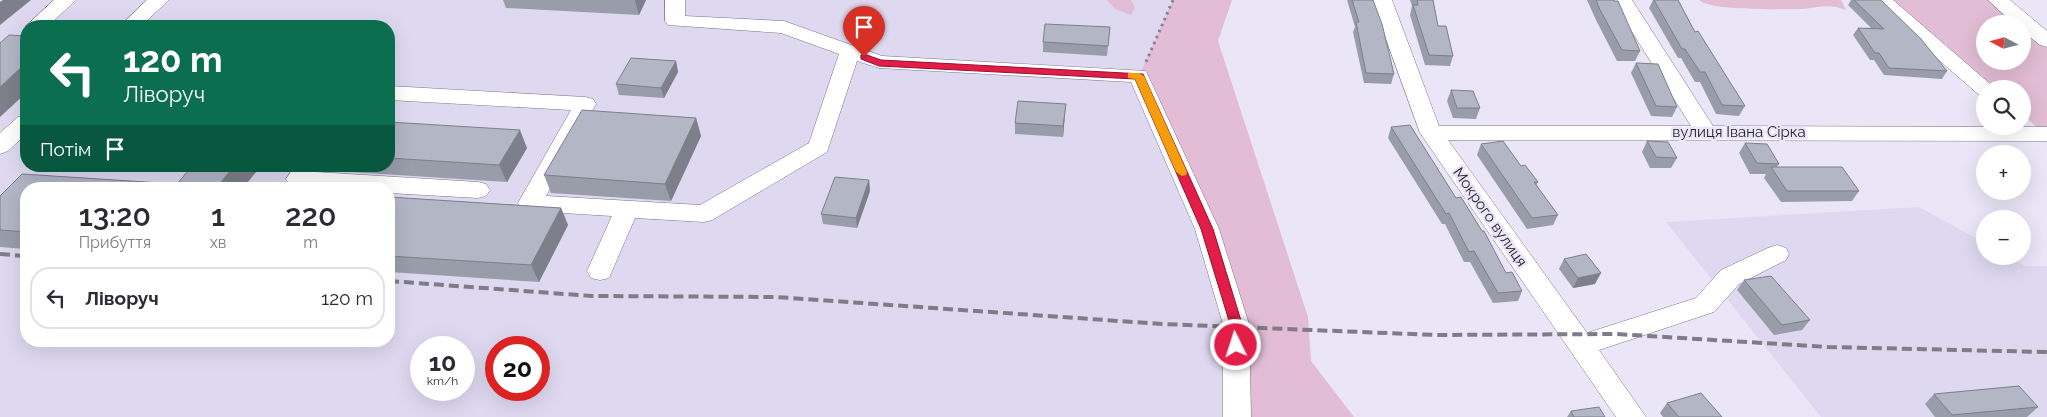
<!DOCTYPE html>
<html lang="uk">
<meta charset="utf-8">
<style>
:root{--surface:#fff;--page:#f2f2f3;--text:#2b2b33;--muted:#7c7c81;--line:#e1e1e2}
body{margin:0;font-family:Raleway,sans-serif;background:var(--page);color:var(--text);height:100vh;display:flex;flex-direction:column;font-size:19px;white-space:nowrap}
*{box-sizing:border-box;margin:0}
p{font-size:16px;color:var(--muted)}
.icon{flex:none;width:28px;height:28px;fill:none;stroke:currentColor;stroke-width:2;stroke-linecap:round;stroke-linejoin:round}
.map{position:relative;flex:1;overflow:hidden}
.details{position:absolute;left:20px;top:182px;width:375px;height:165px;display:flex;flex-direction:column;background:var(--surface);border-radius:20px;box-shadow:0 5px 20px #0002}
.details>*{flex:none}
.guide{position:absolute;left:20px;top:20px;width:375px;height:152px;border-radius:20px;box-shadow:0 5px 20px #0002;background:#0b6e4f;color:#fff;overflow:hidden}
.needle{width:32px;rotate:277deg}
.buttons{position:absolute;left:1976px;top:15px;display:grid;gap:10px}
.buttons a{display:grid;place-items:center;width:55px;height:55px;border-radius:50%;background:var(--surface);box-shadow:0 5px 20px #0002;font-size:25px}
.speed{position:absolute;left:410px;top:336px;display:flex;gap:10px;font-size:25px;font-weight:700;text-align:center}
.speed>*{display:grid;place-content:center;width:65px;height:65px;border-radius:50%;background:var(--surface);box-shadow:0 5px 20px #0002;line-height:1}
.speed small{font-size:12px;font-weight:400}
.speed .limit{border:8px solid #d22;background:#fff;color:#111}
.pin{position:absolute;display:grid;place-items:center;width:42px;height:42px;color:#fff;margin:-51px -21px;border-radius:50% 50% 50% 0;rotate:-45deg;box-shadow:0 0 5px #0007}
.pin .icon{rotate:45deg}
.me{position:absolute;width:55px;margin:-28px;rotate:356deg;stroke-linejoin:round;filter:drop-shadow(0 0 4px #0008)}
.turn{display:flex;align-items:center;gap:18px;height:105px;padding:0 20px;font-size:22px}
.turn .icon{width:65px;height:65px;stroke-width:2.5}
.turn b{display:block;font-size:35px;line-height:42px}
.then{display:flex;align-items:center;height:48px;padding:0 20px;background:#0003;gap:10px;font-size:19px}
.eta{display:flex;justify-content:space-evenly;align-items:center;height:85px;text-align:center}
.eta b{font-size:30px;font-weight:600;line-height:35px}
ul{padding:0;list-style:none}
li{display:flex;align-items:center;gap:15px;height:62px;margin:0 10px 8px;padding:0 10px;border:2px solid var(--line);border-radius:20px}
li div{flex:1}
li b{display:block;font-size:19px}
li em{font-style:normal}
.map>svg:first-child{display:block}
</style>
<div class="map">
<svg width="2047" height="417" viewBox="0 0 2047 417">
<rect width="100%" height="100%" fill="#eae6f7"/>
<g fill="#ded9f0" fill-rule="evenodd">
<path d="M0,0H1173L1164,23L1236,324L1237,417H0ZM26,26H389V166H26ZM26,189H389V341H26ZM421,348H464V390H421ZM496,348H539V390H496Z"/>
<polygon points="1919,207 1985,243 1985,256 2008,256 2025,266 2047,266 2047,417 1821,417 1666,222"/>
</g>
<g fill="#e2bdd5" fill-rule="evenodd">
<polygon points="1107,0 1131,0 1135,8 1131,15 1115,9"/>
<polygon points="1173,0 1232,0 1218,41 1308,317 1311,361 1354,417 1237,417 1236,324 1139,76"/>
<path d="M1699,0H1841L1846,10C1826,2 1816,9 1796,9C1777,9 1711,11 1699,0Z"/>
<path d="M1889,0H1994L2047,44V129L2040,130L2023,115L2022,89H1992ZM1985,24H2022V61H1985Z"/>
</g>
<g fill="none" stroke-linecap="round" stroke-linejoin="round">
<g stroke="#797684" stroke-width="1">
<g id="minor">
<polygon points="54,0 76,0 48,26 26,26"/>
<polygon points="147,0 169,0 141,26 120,26"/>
<polygon points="665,0 685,0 685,16 784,21 882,56 1146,71 1219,229 1249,324 1251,417 1223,417 1223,324 1195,229 1131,82 879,68 857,61 827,152 712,220 704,222 635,218 609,278 600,280 591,278 587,271 612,216 530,211 522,209 518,203 571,110 389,100 389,86 585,97 593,99 596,104 546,196 700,205 809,143 839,54 781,33 668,25 665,21"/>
<polygon points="1372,0 1392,0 1439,126 1691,126 1612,0 1632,0 1713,126 2047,127 2047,141 1448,140 1587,333 1696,298 1721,270 1768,248 1777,245 1786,248 1789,254 1786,260 1739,284 1714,312 1599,350 1646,417 1616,417 1420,133"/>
<polygon points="1876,0 1893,0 1996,89 1985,89 1985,95 1978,94 1877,6 1874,2"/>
<polygon points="1988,0 2010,0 2047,31 2047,47 2040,45 2022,31 2022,24 2014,24"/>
<polygon points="26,115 26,134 8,151 0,154 0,133 18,117"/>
<polygon points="295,166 319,166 316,172 478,182 486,184 490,190 486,196 478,198 389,193 389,189 298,187 290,185 286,179"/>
</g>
</g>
<polyline stroke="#85838e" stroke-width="3" stroke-dasharray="2.5 4" stroke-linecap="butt" points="1146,62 1173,0"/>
<use href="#minor" fill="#fff" fill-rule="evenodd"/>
<g stroke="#7e7c86" stroke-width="4" stroke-dasharray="10 5" stroke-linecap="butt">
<polyline points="0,254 26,256"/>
<polyline points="389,281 592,296 776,297 1162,324 1436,335 1616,334 1828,347 2047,352"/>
</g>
</g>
<g fill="#999da9">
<polygon points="503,0 646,0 639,15 506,8"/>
<polygon points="1347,0 1373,0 1394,74 1391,84 1364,83 1353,32 1355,27"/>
<polygon points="1410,0 1433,0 1438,26 1453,56 1450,66 1425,65 1410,15 1412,6"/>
<polygon points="1587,0 1614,0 1640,51 1635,61 1617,61 1596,20"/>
<polygon points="1653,0 1678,0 1695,32 1745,106 1739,116 1716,114 1700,82 1695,82 1681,58 1678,58 1649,8"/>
<polygon points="1851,0 1881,0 1947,71 1942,79 1884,75 1874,60 1870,60 1853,35 1858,28 1871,28 1848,5"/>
<polygon points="1110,27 1107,56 1043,52 1043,42"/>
<polygon points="676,61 678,72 664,98 619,95 616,84"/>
<polygon points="1636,63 1677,107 1672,117 1651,116 1631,73"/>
<polygon points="1451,90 1480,108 1476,119 1453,118 1447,101"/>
<polygon points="1065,114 1063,137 1015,134 1015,123"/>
<polygon points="696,118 701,136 671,201 551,193 544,175"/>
<polygon points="389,122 527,148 507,182 350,172 346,166 389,166"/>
<polygon points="1391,127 1456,198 1506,273 1522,291 1518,301 1493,303 1470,262 1464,262 1445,224 1442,224 1388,138"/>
<polygon points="1647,141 1677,158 1671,168 1650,168 1642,152"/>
<polygon points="1745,143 1779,164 1777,167 1859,191 1852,201 1781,202 1764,178 1766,174 1750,174 1739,153"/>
<polygon points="1481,144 1521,166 1538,182 1536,186 1558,215 1553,225 1527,229 1477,155"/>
<polygon points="192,166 261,166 243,188 256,189 26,189 26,249 0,247 0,196 22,174 177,184"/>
<polygon points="869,180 870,191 857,228 823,224 821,214"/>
<polygon points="389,197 561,208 568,225 539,282 389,272"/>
<polygon points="1564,259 1595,284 1573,288 1559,269"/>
<polygon points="1744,280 1810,320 1802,330 1774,335 1737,290"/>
<polygon points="1934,394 2038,407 2027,417 1935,417 1925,404"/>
<polygon points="1667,403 1722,417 1663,417 1660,413"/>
<polygon points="1571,411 1605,417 1567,417"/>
</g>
<g fill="#7d7f8a">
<polygon points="3,0 31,0 0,25 0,2"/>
<polygon points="635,0 646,0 639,15 635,1"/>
<polygon points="676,61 678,72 664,98 661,88"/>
<polygon points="26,63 26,93 0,117 0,87"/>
<polygon points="1066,104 1065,114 1063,137 1063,126"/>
<polygon points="696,118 701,136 671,201 665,184"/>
<polygon points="520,130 527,148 507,182 499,165"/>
<polygon points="234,166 261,166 242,189 218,186"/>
<polygon points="869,180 870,191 857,228 856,218"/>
<polygon points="561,208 568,225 539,282 531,265"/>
<polygon points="1601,273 1595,284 1573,288 1578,278"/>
</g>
<g fill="#b2b6c5" stroke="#7d7f8a">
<polygon points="1352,0 1373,0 1382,24 1394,74 1366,73 1356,22 1359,22"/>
<polygon points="1417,0 1433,0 1438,26 1446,26 1453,56 1429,55 1413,5 1418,5"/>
<polygon points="1596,0 1614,0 1614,1 1618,1 1640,51 1622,50 1600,10"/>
<polygon points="1654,0 1678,0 1695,32 1698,31 1745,106 1722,105 1705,72 1700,72 1685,49 1682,49"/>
<polygon points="1854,0 1881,0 1921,39 1947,71 1889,68 1879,53 1875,53 1858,28 1884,29"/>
<polygon points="1045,24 1110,27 1108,46 1043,42"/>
<polygon points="9,35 26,36 26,63 0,87 0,43"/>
<polygon points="631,58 676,61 661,88 616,84"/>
<polygon points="1636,63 1658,64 1677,107 1656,106"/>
<polygon points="1451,90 1473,91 1480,108 1457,108"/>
<polygon points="1018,101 1066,104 1063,126 1015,123"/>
<polygon points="582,110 696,118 665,184 544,175"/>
<polygon points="389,122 520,130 499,165 389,158"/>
<polygon points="1410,125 1456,198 1461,197 1482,231 1484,231 1506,273 1512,272 1522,291 1498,293 1474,251 1469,252 1449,213 1446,214 1391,127"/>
<polygon points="1503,141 1521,166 1525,165 1538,182 1534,182 1558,215 1532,218 1481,144"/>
<polygon points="1647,141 1668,142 1677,158 1656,157"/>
<polygon points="1745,143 1767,144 1779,164 1757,163"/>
<polygon points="192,166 234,166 218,186 256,189 26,189 26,232 0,230 0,196 22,174 177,184"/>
<polygon points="1771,167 1842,167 1859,191 1787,191"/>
<polygon points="835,177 869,180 856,218 821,214"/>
<polygon points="389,197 561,208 531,265 389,256"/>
<polygon points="1586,254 1601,273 1578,278 1564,259"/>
<polygon points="1771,276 1810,320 1782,325 1744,280"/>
<polygon points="2019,386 2038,407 1952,415 1934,394"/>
<polygon points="1701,393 1722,417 1679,417 1667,403"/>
<polygon points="1599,407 1605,417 1574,417 1571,411"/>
</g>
<polygon fill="#e11d48" stroke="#92132f" points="864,54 881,60 1143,74 1213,229 1242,324 1243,345 1241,349 1232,349 1230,345 1230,324 1201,229 1135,79 879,66 861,59 861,55"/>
<polygon fill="#f59e0b" points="1128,73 1139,73 1144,76 1187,172 1186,175 1182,176 1176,172 1135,79 1128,78"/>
<g text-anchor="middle" stroke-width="5" stroke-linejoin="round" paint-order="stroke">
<g font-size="15" fill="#25242a" stroke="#eae6f7">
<text x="1739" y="137">вулиця Івана Сірка</text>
<text transform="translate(1490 217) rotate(55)" y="5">Мокрого вулиця</text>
</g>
</g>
</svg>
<div class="buttons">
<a><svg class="needle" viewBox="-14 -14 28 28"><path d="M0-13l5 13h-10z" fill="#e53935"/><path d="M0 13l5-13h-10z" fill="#7c7c81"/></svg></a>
<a><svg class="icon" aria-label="search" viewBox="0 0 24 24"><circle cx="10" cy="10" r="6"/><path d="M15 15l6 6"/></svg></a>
<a>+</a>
<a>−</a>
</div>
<div class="speed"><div>10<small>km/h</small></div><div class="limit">20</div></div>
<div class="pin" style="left:864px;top:57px;background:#d93025"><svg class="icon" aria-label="arrive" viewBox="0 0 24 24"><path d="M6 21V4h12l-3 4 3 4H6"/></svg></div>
<svg class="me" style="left:1236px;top:345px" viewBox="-20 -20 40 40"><circle r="17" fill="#e11d48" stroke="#fff" stroke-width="3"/><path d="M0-11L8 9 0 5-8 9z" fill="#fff"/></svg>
<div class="guide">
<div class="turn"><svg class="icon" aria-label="left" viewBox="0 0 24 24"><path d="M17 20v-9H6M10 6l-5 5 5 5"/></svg><div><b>120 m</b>Ліворуч</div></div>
<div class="then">Потім<svg class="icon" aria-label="arrive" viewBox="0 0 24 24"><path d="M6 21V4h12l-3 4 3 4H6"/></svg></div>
</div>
<section class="details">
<div class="eta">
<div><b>13:20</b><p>Прибуття</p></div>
<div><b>1</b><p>хв</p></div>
<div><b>220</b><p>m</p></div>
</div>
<ul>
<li><svg class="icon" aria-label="left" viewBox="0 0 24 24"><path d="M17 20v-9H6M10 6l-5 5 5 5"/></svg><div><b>Ліворуч</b></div><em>120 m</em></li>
</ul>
</section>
</div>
